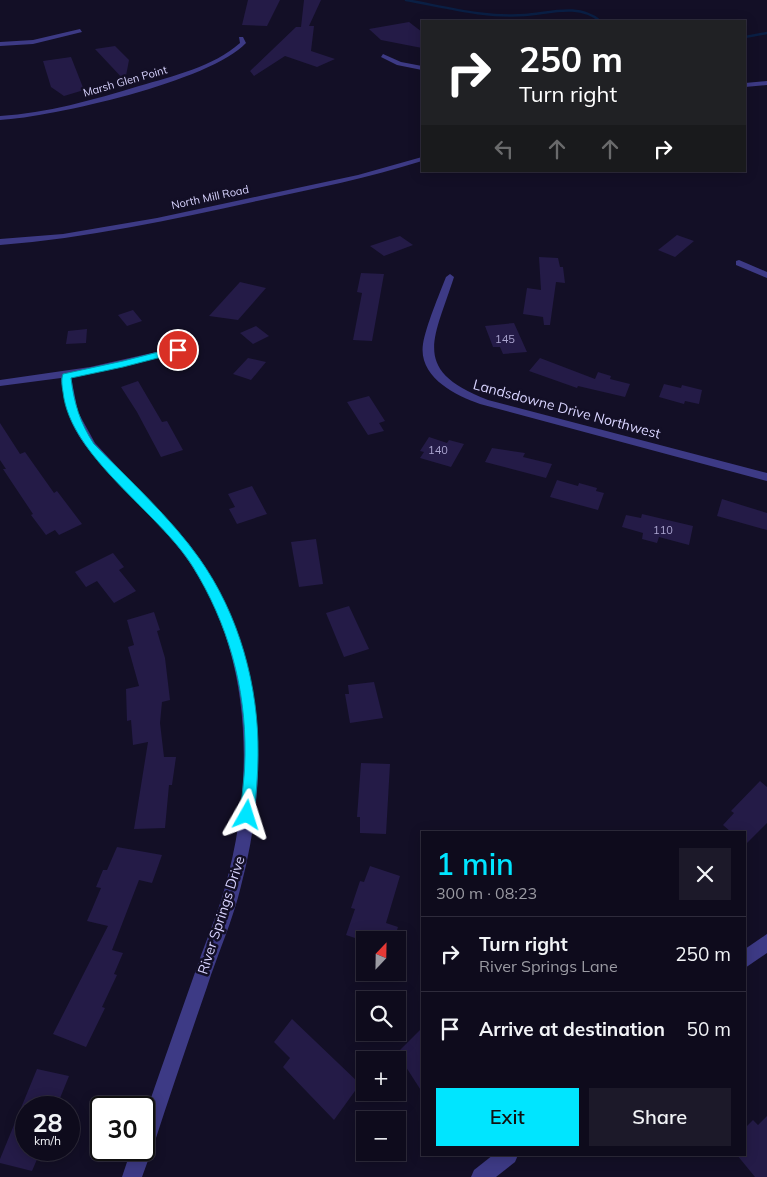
<!DOCTYPE html>
<meta charset="utf-8">
<style>
:root{--surface:#0e0b1c;--page:#1c1929;--text:#f1f3f6;--muted:#9b9ba3;--line:#2e2b3b;--accent:#00e5ff}
body{margin:0;font-family:Mulish,sans-serif;background:var(--page);color:var(--text);height:100vh;display:flex;flex-direction:column;font-size:19px;white-space:nowrap}
*{box-sizing:border-box;margin:0}
p{font-size:16px;color:var(--muted)}
.icon{flex:none;width:28px;height:28px;fill:none;stroke:currentColor;stroke-width:2;stroke-linecap:round;stroke-linejoin:round}
.map{position:relative;flex:1;overflow:hidden}
.panel{position:absolute;left:421px;top:831px;width:325px;height:325px;display:flex;flex-direction:column;background:var(--surface);border-radius:0px;box-shadow:0 2px 12px #0003,0 0 0 1px var(--line)}
.panel>*{flex:none}
.top-card{position:absolute;left:421px;top:20px;width:325px;height:152px;border-radius:0px;box-shadow:0 2px 12px #0003,0 0 0 1px var(--line);background:#202124;color:#fff;overflow:hidden}
.needle{width:32px;rotate:22deg}
.controls{position:absolute;left:356px;top:931px;display:grid;gap:10px}
.controls a{display:grid;place-items:center;width:50px;height:50px;border-radius:0px;background:var(--surface);box-shadow:0 2px 12px #0003,0 0 0 1px var(--line);font-size:25px}
.speed{position:absolute;left:15px;top:1096px;display:flex;gap:10px;font-size:25px;font-weight:700;text-align:center}
.speed>*{display:grid;place-content:center;width:65px;height:65px;border-radius:50%;background:var(--surface);box-shadow:0 2px 12px #0003,0 0 0 1px var(--line);line-height:1}
.speed small{font-size:12px;font-weight:400}
.speed .limit{border:2px solid #111;border-radius:8px;background:#fff;color:#111}
.pin{position:absolute;display:grid;place-items:center;width:42px;height:42px;color:#fff;margin:-21px;border:2px solid #fff;border-radius:50%;box-shadow:0 1px 5px #0007}
.me{position:absolute;width:55px;margin:-28px;rotate:6deg;stroke-linejoin:round;filter:drop-shadow(0 0 4px #0008)}
.turn{display:flex;align-items:center;gap:18px;height:105px;padding:0 15px;font-size:22px}
.turn .icon{width:65px;height:65px;stroke-width:2.5}
.turn b{display:block;font-size:35px;line-height:42px}
.lanes{display:flex;align-items:center;height:48px;padding:0 15px;background:#0003;justify-content:center;gap:25px;direction:ltr}
.lanes .off{opacity:.35}
.round{display:grid;place-items:center;flex:none;width:52px;height:52px;border-radius:0px;background:var(--page)}
.headline{display:flex;align-items:center;justify-content:space-between;height:85px;padding:0 15px}
h1{font-size:30px;font-weight:600;line-height:38px;color:var(--accent)}
.button{display:flex;gap:10px;margin-top:auto;padding:10px 15px}
.button a{flex:1;height:58px;border-radius:0px;background:var(--accent);color:#111;font-size:20px;font-weight:600;line-height:58px;text-align:center}
.button a+a{background:var(--page);color:var(--text)}
ul{padding:0;list-style:none}
li{display:flex;align-items:center;gap:15px;height:75px;padding:0 15px;border-top:1px solid var(--line)}
li div{flex:1}
li b{display:block;font-size:19px}
li em{font-style:normal}
.map>svg:first-child{display:block}
</style>
<div class="map">
<svg width="767" height="1177" viewBox="0 0 767 1177">
<rect width="100%" height="100%" fill="#130f26"/>
<g fill="none" stroke-linecap="round" stroke-linejoin="round">
<g stroke="#0a1f44" stroke-width="2.5">
<path d="M406,0C445,7 485,18 525,15C550,13 579,3 600,21"/>
<polyline points="745,37 767,33"/>
</g>
</g>
<g fill="#241b47">
<polygon points="248,0 280,0 267,26 242,25"/>
<polygon points="304,0 321,0 309,26 314,26 311,51 335,59 317,67 285,56 254,76 250,71 296,27 301,27"/>
<polygon points="409,22 422,32 422,48 381,40 369,29"/>
<polygon points="115,46 129,60 125,81 95,49"/>
<polygon points="71,57 84,90 64,96 51,87 43,61"/>
<polygon points="677,235 694,241 675,257 658,250"/>
<polygon points="400,236 413,245 384,256 370,246"/>
<polygon points="539,257 558,258 560,267 563,267 565,283 556,282 550,325 544,325 543,317 523,314 527,288 541,290"/>
<polygon points="361,273 384,274 372,341 353,340 362,293 357,292"/>
<polygon points="240,282 266,288 238,320 209,316"/>
<polygon points="133,310 142,321 127,326 118,315"/>
<polygon points="514,323 527,352 503,354 500,347 493,347 485,326"/>
<polygon points="256,326 269,336 253,344 240,333"/>
<polygon points="87,329 86,343 66,344 68,331"/>
<polygon points="248,358 266,362 251,380 233,374"/>
<polygon points="540,358 595,379 598,372 611,376 610,379 630,384 625,397 578,386 577,388 529,371"/>
<polygon points="138,381 162,422 167,421 183,450 161,457 137,412 121,387"/>
<polygon points="664,384 681,388 682,385 702,390 699,404 685,401 684,404 659,397"/>
<polygon points="369,396 385,421 379,423 384,431 368,435 347,402"/>
<polygon points="0,423 20,454 25,452 54,493 57,491 82,524 59,535 55,530 46,535 31,515 33,514 3,469 6,469 0,460"/>
<polygon points="429,437 447,443 449,440 464,444 451,467 420,458 424,452 420,451"/>
<polygon points="492,448 525,453 523,457 552,464 546,478 485,462"/>
<polygon points="557,480 578,486 579,483 597,488 596,491 604,493 598,510 550,497"/>
<polygon points="252,486 267,514 237,524 229,509 235,507 228,494"/>
<polygon points="722,499 767,513 767,530 717,516"/>
<polygon points="642,514 693,526 689,545 659,537 657,543 642,539 643,533 622,527 626,515 641,518"/>
<polygon points="316,539 323,584 299,587 291,542"/>
<polygon points="113,553 124,567 119,570 136,591 114,603 97,581 86,587 75,572"/>
<polygon points="349,606 369,649 344,657 326,613"/>
<polygon points="154,612 160,630 157,631 165,658 170,700 162,702 160,723 164,757 176,757 172,785 169,785 165,828 134,829 148,742 133,745 131,720 127,721 126,689 139,686 128,647 134,645 127,620"/>
<polygon points="374,682 383,718 350,723 345,694 349,694 348,685"/>
<polygon points="361,763 390,764 386,834 360,833 360,817 357,817"/>
<polygon points="760,781 767,787 767,823 745,845 745,832 731,832 723,825 734,813 731,811"/>
<polygon points="117,847 162,855 152,883 139,880 112,950 123,953 114,974 117,975 102,1007 105,1008 86,1047 53,1034 108,926 87,921 101,888 96,887 103,870 107,870"/>
<polygon points="370,866 400,876 386,923 398,927 394,940 361,940 346,935 355,909 351,908 360,881 364,882"/>
<polygon points="292,1019 360,1084 334,1120 283,1067 290,1058 274,1042"/>
<polygon points="422,1028 422,1092 397,1053"/>
<polygon points="37,1069 69,1076 56,1108 26,1108 26,1150 41,1150 32,1171 0,1163 0,1159"/>
<polygon points="767,1116 767,1177 755,1177 737,1155 745,1155 745,1128 753,1120 758,1125"/>
</g>
<g fill="none" stroke-linecap="round" stroke-linejoin="round">
<g fill="#3d3a85" fill-rule="evenodd">
<polygon points="80,29 82,32 33,44 0,46 0,42 33,40"/>
<path d="M239,37H243L246,43C211,81 53,117 0,120V116C47,113 93,100 139,86C173,76 213,67 240,43Z"/>
<polygon points="383,54 401,62 422,66 422,70 397,65 381,57"/>
<polygon points="767,81 767,85 745,87 745,83"/>
<path d="M422,157V161C368,178 313,189 257,201C172,220 87,238 0,245V239L63,234L157,218L358,175Z"/>
<polygon points="739,260 767,272 767,278 736,265 736,261"/>
<path d="M450,274L454,277C434,340 410,370 488,400L767,473V481L480,404C455,395 418,377 423,344C426,326 439,295 446,277Z"/>
<path d="M178,347L181,348V352L71,377L78,412L95,443L189,544C265,644 272,767 241,886C233,920 218,953 207,987C189,1039 171,1092 154,1144L142,1177H122L131,1150H144V1118C162,1066 180,1015 198,964C207,938 218,913 225,887C256,777 253,646 182,552C163,527 141,505 119,482C103,466 86,450 75,429C67,413 63,396 61,378L0,386V380L90,367Z"/>
<polygon points="767,934 767,953 745,968 745,949"/>
<polygon points="493,1155 518,1155 515,1162 496,1177 471,1177 474,1170"/>
</g>
</g>
<path fill="#00e5ff" stroke="#0095a6" d="M178,347L181,348V352L123,367L71,378C74,403 80,423 94,444C129,480 170,517 199,558C239,614 259,686 258,755C258,775 256,795 254,815L252,820L247,822L242,820L240,815C242,795 245,775 245,755C246,687 228,624 193,567C159,512 70,457 63,392C62,386 61,379 63,374L123,361Z"/>
<g text-anchor="middle" stroke-width="5" stroke-linejoin="round" paint-order="stroke">
<g font-size="11" fill="#d9d4ff" stroke="#130f26">
<text transform="translate(125 81) rotate(-16)" y="4">Marsh Glen Point</text>
<text transform="translate(210 197) rotate(-12)" y="4">North Mill Road</text>
</g>
<g font-size="11" fill="#aca6d1">
<text x="505" y="343">145</text>
<text x="438" y="454">140</text>
<text x="663" y="534">110</text>
</g>
<g font-size="14" fill="#d9d4ff" stroke="#130f26">
<text transform="translate(567 409) rotate(15)" y="5">Landsdowne Drive Northwest</text>
<text transform="translate(221 915) rotate(-72)" y="5">River Springs Drive</text>
</g>
</g>
</svg>
<div class="controls">
<a><svg class="needle" viewBox="-14 -14 28 28"><path d="M0-13l5 13h-10z" fill="#e53935"/><path d="M0 13l5-13h-10z" fill="#9b9ba3"/></svg></a>
<a><svg class="icon" aria-label="search" viewBox="0 0 24 24"><circle cx="10" cy="10" r="6"/><path d="M15 15l6 6"/></svg></a>
<a>+</a>
<a>−</a>
</div>
<div class="speed"><div>28<small>km/h</small></div><div class="limit">30</div></div>
<div class="pin" style="left:178px;top:350px;background:#d93025"><svg class="icon" aria-label="arrive" viewBox="0 0 24 24"><path d="M6 21V4h12l-3 4 3 4H6"/></svg></div>
<svg class="me" style="left:247px;top:815px" viewBox="-20 -20 40 40"><path d="M0-17L14 15 0 8-14 15z" fill="#00e5ff" stroke="#fff" stroke-width="4"/></svg>
<div class="top-card">
<div class="turn"><svg class="icon" aria-label="right" viewBox="0 0 24 24"><path d="M7 20v-9h11M14 6l5 5-5 5"/></svg><div><b>250 m</b>Turn right</div></div>
<div class="lanes"><svg class="icon off" aria-label="left" viewBox="0 0 24 24"><path d="M17 20v-9H6M10 6l-5 5 5 5"/></svg><svg class="icon off" aria-label="ahead" viewBox="0 0 24 24"><path d="M12 20V5M6 11l6-6 6 6"/></svg><svg class="icon off" aria-label="ahead" viewBox="0 0 24 24"><path d="M12 20V5M6 11l6-6 6 6"/></svg><svg class="icon" aria-label="right" viewBox="0 0 24 24"><path d="M7 20v-9h11M14 6l5 5-5 5"/></svg></div>
</div>
<section class="panel">
<div class="headline"><div><h1>1 min</h1><p>300 m · 08:23</p></div><a class="round"><svg class="icon" aria-label="close" viewBox="0 0 24 24"><path d="M6 6l12 12M18 6L6 18"/></svg></a></div>
<ul>
<li><svg class="icon" aria-label="right" viewBox="0 0 24 24"><path d="M7 20v-9h11M14 6l5 5-5 5"/></svg><div><b>Turn right</b><p>River Springs Lane</p></div><em>250 m</em></li>
<li><svg class="icon" aria-label="arrive" viewBox="0 0 24 24"><path d="M6 21V4h12l-3 4 3 4H6"/></svg><div><b>Arrive at destination</b></div><em>50 m</em></li>
</ul>
<div class="button"><a>Exit</a><a>Share</a></div>
</section>
</div>
